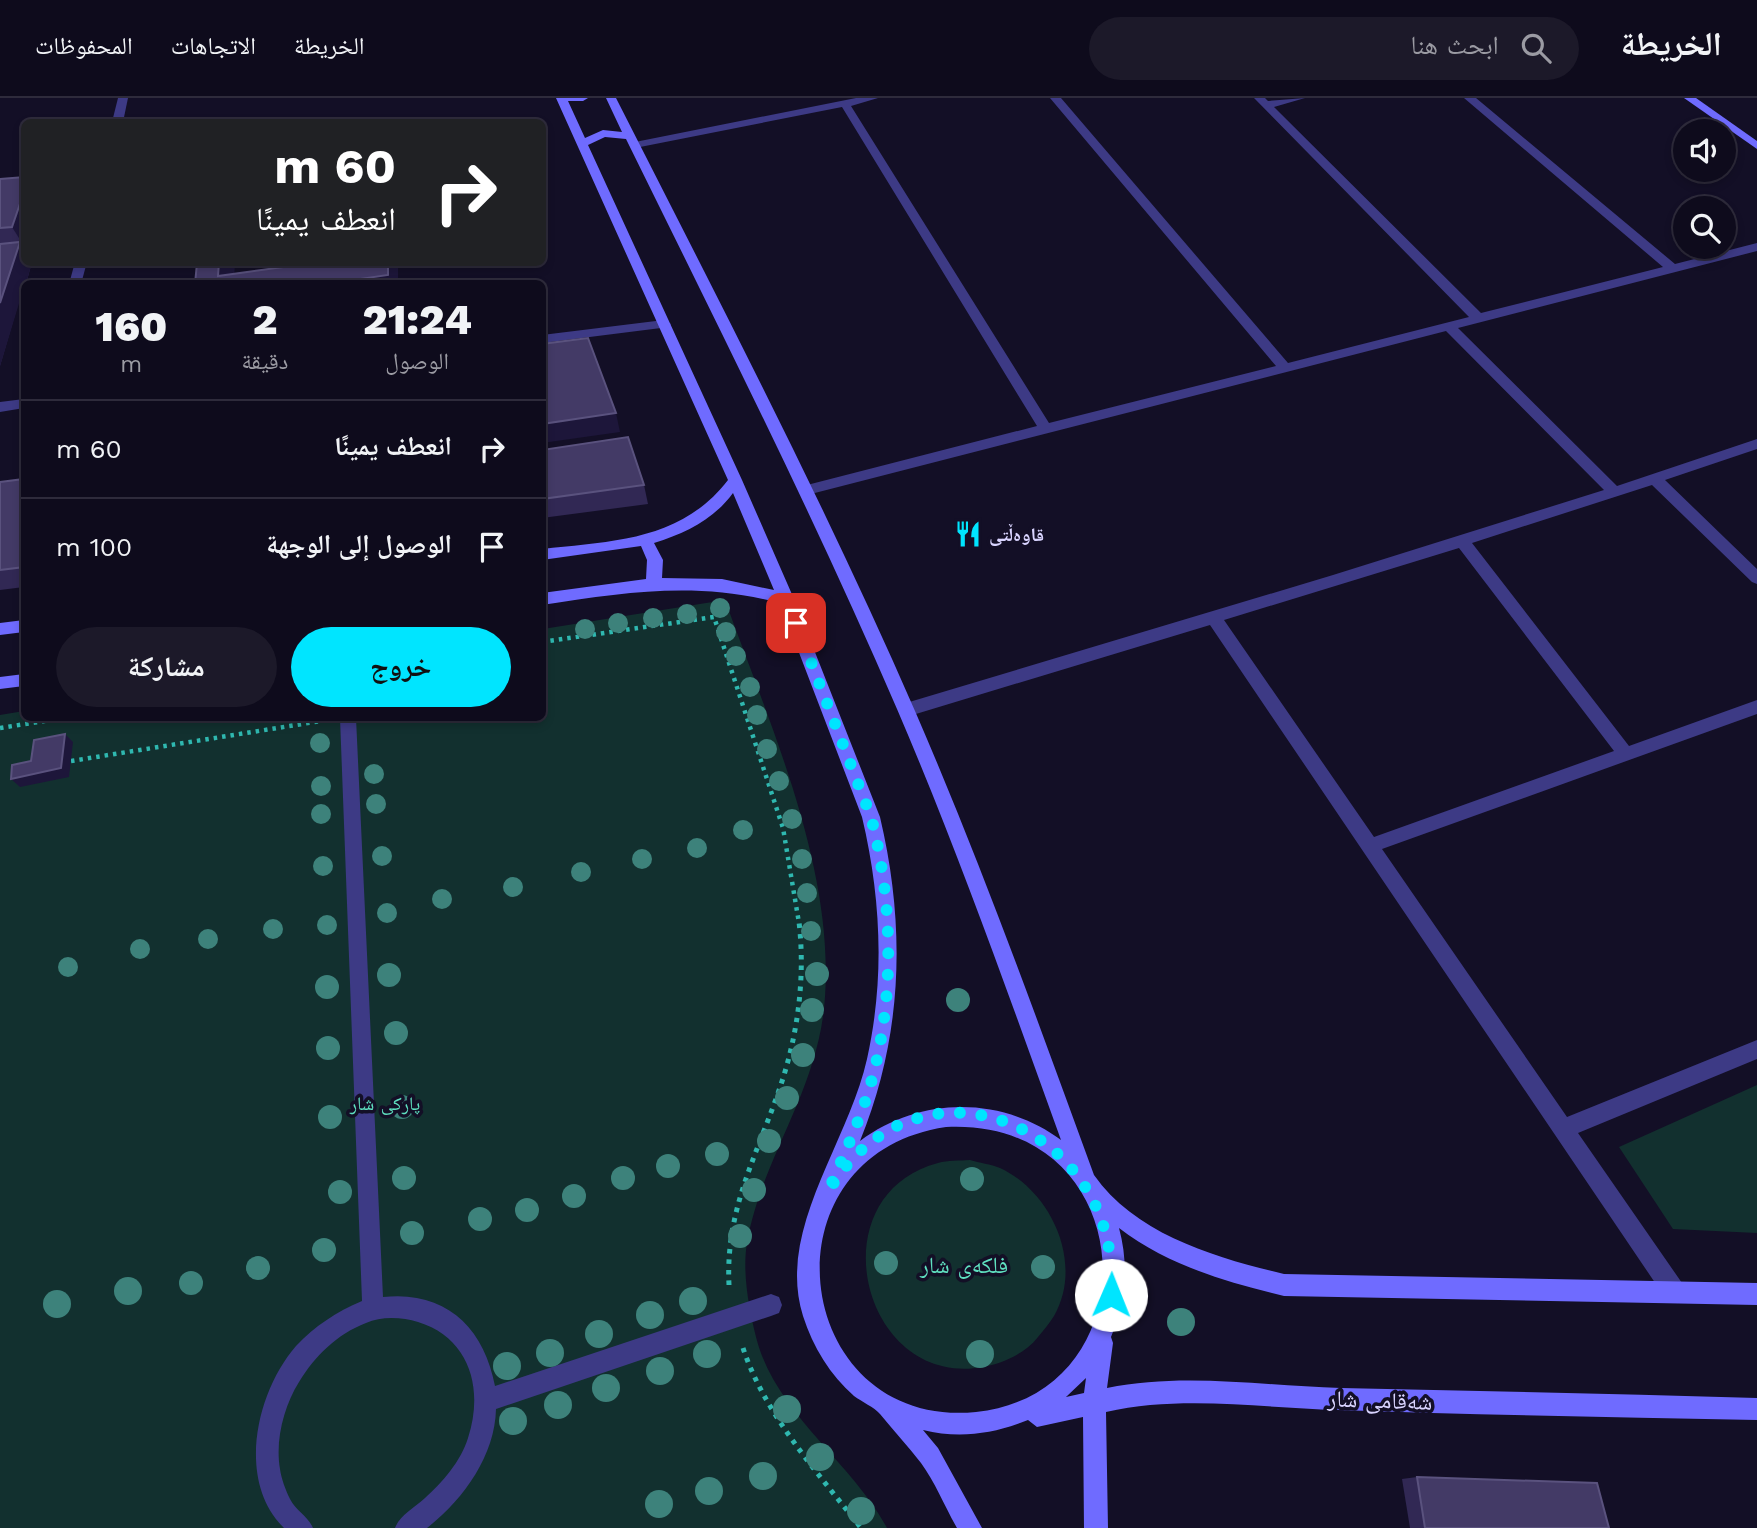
<!DOCTYPE html>
<html lang="ar">
<meta charset="utf-8">
<style>
:root{--surface:#0e0b1c;--page:#1c1929;--text:#f1f3f6;--muted:#9b9ba3;--line:#2e2b3b;--accent:#00e5ff}
body{margin:0;font-family:"Work Sans","Noto Naskh Arabic",sans-serif;background:var(--page);color:var(--text);direction:rtl;height:100vh;display:flex;flex-direction:column;font-size:26px;white-space:nowrap}
*{box-sizing:border-box;margin:0}
p{font-size:23px;color:var(--muted)}
.icon{flex:none;width:38px;height:38px;fill:none;stroke:currentColor;stroke-width:2;stroke-linecap:round;stroke-linejoin:round}
.map{position:relative;flex:1;overflow:hidden;direction:ltr}
.side{position:absolute;left:21px;top:182px;width:525px;height:441px;display:flex;flex-direction:column;background:var(--surface);border-radius:10px;box-shadow:0 4px 10px #0003,0 0 0 2px var(--line);direction:rtl}
.side>*{flex:none}
.top-card{position:absolute;left:21px;top:21px;width:525px;height:147px;border-radius:10px;box-shadow:0 4px 10px #0003,0 0 0 2px var(--line);direction:rtl;background:#202124;color:#fff;overflow:hidden}
.controls{position:absolute;left:1673px;top:21px;display:grid;gap:14px}
.controls a{display:grid;place-items:center;width:63px;height:63px;border-radius:50%;background:var(--surface);box-shadow:0 4px 10px #0003,0 0 0 2px var(--line);font-size:35px}
.pin{position:absolute;display:grid;place-items:center;width:60px;height:60px;color:#fff;margin:-30px;border-radius:14px;box-shadow:0 4px 10px #0006}
.me{position:absolute;width:77px;margin:-38px;rotate:1deg;stroke-linejoin:round;filter:drop-shadow(0 0 5px #0008)}
.turn{display:flex;align-items:center;gap:24px;height:147px;padding:0 35px;font-size:32px}
.turn .icon{width:91px;height:91px;stroke-width:2.5}
.turn b{display:block;font-size:49px;line-height:60px}
.eta{display:flex;justify-content:space-evenly;align-items:center;height:119px;text-align:center}
.eta b{font-size:42px;font-weight:800;line-height:49px}
.action{display:flex;gap:14px;margin-top:auto;padding:14px 35px}
.action a{flex:1;height:80px;border-radius:42px;background:var(--accent);color:#111;font-size:28px;font-weight:800;line-height:80px;text-align:center}
.action a+a{background:var(--page);color:var(--text)}
ul{padding:0;list-style:none}
li{display:flex;align-items:center;gap:21px;height:98px;padding:0 35px;border-top:2px solid var(--line)}
li div{flex:1}
li b{display:block;font-size:26px}
li em{font-style:normal}
header{display:flex;align-items:center;gap:42px;box-sizing:border-box;height:98px;padding:0 35px;background:var(--surface);border-bottom:2px solid var(--line)}
header strong{font-size:33px}
nav{display:flex;gap:38px;margin-inline-start:auto;font-size:24px}
.search{width:490px;height:63px;background:var(--page);display:flex;align-items:center;gap:18px;box-sizing:border-box;padding:0 24px;border-radius:38px;color:var(--muted);font-size:26px}
.map>svg:first-child{display:block}
</style>
<header>
<strong>الخريطة</strong>
<div class="search"><svg class="icon" aria-label="search" viewBox="0 0 24 24"><circle cx="10" cy="10" r="6"/><path d="M15 15l6 6"/></svg>ابحث هنا</div>
<nav><a>الخريطة</a><a>الاتجاهات</a><a>المحفوظات</a></nav>
</header>
<div class="map">
<svg width="1757" height="1430" viewBox="0 0 1757 1430">
<rect width="100%" height="100%" fill="#130f26"/>
<g fill="#12302f">
<path d="M725,502C769,625 834,767 825,899C819,993 762,1058 747,1145C742,1174 749,1211 756,1239C775,1315 851,1363 887,1430H0V617L24,613V620H542L543,531Z"/>
<polygon points="1757,987 1757,1135 1673,1131 1619,1049"/>
<path d="M970,1062C979,1065 991,1066 1000,1070C1052,1094 1084,1166 1054,1218C1049,1226 1043,1233 1038,1239C1025,1256 1003,1265 983,1269C862,1291 815,1098 938,1065C948,1062 959,1063 970,1062Z"/>
</g>
<g fill="none" stroke-linecap="round" stroke-linejoin="round">
<g stroke="#2fb8b0" stroke-width="4.5" stroke-dasharray="3.5 5" stroke-linecap="butt">
<polyline points="542,544 714,519 783,730 799,825"/>
<polyline points="0,630 64,620"/>
<polyline points="71,663 321,623"/>
</g>
<g stroke="#2fb8b0" stroke-width="5" stroke-dasharray="4.5 6" stroke-linecap="butt">
<path d="M729,1187C725,1107 761,1051 784,977C799,928 805,875 799,824"/>
<path d="M743,1250C765,1317 818,1375 861,1430"/>
</g>
<g fill="#3d3a85" fill-rule="evenodd">
<polygon points="118,0 128,0 123,24 112,24"/>
<path d="M856,0H878L851,8L1049,325L1276,268L1050,0H1061L1288,265L1469,219L1254,0H1265L1268,3L1305,0L1274,9L1481,215L1663,169L1464,0H1476L1675,166L1757,145V153L1458,230L1617,388L1757,341V351L1665,382L1757,471V486L1752,484L1652,387L1472,445L1629,648L1757,602V616L1382,751L1567,1019L1757,942V961L1578,1035L1682,1185L1685,1193L1682,1201L1674,1204L1666,1201L1210,527L906,619L898,612L906,605L1333,477L1604,392L1446,233L807,397L802,396V388L807,387L1037,328L842,9L635,50L629,47L635,44ZM1459,450L1614,653L1374,739L1224,522Z"/>
<polygon points="75,164 87,164 81,186 69,186"/>
<polygon points="664,222 671,226 669,229 542,245 542,237"/>
<polygon points="24,301 24,310 0,314 0,304"/>
<path d="M340,620H356L383,1199C445,1192 484,1229 495,1288L771,1196L779,1199L782,1207L779,1215L771,1218L496,1311C495,1358 463,1402 427,1430H395C400,1417 414,1410 425,1400C442,1385 461,1363 468,1340C484,1291 470,1240 418,1224C402,1219 381,1218 366,1225C337,1236 315,1258 299,1284C284,1308 275,1342 280,1371C281,1380 286,1393 290,1401C296,1413 308,1418 313,1430H284C236,1383 256,1294 296,1248C315,1228 336,1214 362,1203Z"/>
</g>
<g fill="#6f6bff" fill-rule="evenodd">
<path d="M556,0H588L583,3H568L585,40L603,32L622,34L606,0H616C719,203 824,404 915,613C981,765 1037,921 1094,1077C1136,1137 1217,1160 1284,1176L1757,1185V1207L1284,1198C1226,1184 1167,1167 1119,1130C1129,1167 1126,1203 1111,1239L1113,1245L1107,1290C1184,1274 1263,1288 1341,1290C1480,1293 1618,1296 1757,1300V1322C1617,1319 1478,1317 1338,1312C1261,1310 1182,1297 1106,1314L1108,1430H1084L1083,1319L1037,1329L1028,1322C994,1336 959,1341 923,1332L938,1350L982,1430H957C945,1409 935,1384 921,1365C908,1348 893,1332 880,1316C874,1309 862,1304 854,1298C830,1277 813,1249 803,1218C776,1132 848,1046 867,961C885,880 881,799 862,719L780,505C697,483 626,494 542,507V495L646,481L647,462L641,448L542,462V451C613,443 681,443 728,382ZM605,39L626,41C719,230 814,418 897,611C958,753 1009,898 1061,1042C1001,998 921,998 860,1043C903,938 906,829 880,719L794,501L742,382L588,47ZM733,395L774,492L722,481L662,480L663,462L654,445C686,435 713,422 733,395ZM946,1029C1143,1019 1156,1295 976,1314C791,1332 757,1057 946,1029ZM1086,1280L1084,1295L1066,1299Z"/>
<polygon points="1684,0 1696,0 1757,43 1757,51"/>
<polygon points="24,522 24,534 0,537 0,525"/>
<polygon points="24,576 24,588 0,591 0,579"/>
</g>
</g>
<g fill="#3d827b">
<circle cx="720" cy="510" r="10"/>
<circle cx="687" cy="516" r="10"/>
<circle cx="653" cy="520" r="10"/>
<circle cx="618" cy="525" r="10"/>
<circle cx="585" cy="531" r="10"/>
<circle cx="726" cy="534" r="10"/>
<circle cx="736" cy="558" r="10"/>
<circle cx="750" cy="589" r="10"/>
<circle cx="757" cy="617" r="10"/>
<circle cx="320" cy="645" r="10"/>
<circle cx="767" cy="651" r="10"/>
<circle cx="374" cy="676" r="10"/>
<circle cx="779" cy="683" r="10"/>
<circle cx="321" cy="688" r="10"/>
<circle cx="376" cy="706" r="10"/>
<circle cx="321" cy="716" r="10"/>
<circle cx="792" cy="721" r="10"/>
<circle cx="743" cy="732" r="10"/>
<circle cx="697" cy="750" r="10"/>
<circle cx="382" cy="758" r="10"/>
<circle cx="642" cy="761" r="10"/>
<circle cx="802" cy="761" r="10"/>
<circle cx="323" cy="768" r="10"/>
<circle cx="581" cy="774" r="10"/>
<circle cx="513" cy="789" r="10"/>
<circle cx="807" cy="795" r="10"/>
<circle cx="442" cy="801" r="10"/>
<circle cx="387" cy="815" r="10"/>
<circle cx="327" cy="827" r="10"/>
<circle cx="273" cy="831" r="10"/>
<circle cx="811" cy="833" r="10"/>
<circle cx="208" cy="841" r="10"/>
<circle cx="140" cy="851" r="10"/>
<circle cx="68" cy="869" r="10"/>
<circle cx="817" cy="876" r="12"/>
<circle cx="389" cy="877" r="12"/>
<circle cx="327" cy="889" r="12"/>
<circle cx="958" cy="902" r="12"/>
<circle cx="812" cy="912" r="12"/>
<circle cx="396" cy="935" r="12"/>
<circle cx="328" cy="950" r="12"/>
<circle cx="803" cy="957" r="12"/>
<circle cx="787" cy="1000" r="12"/>
<circle cx="402" cy="1009" r="12"/>
<circle cx="330" cy="1019" r="12"/>
<circle cx="769" cy="1043" r="12"/>
<circle cx="717" cy="1056" r="12"/>
<circle cx="668" cy="1068" r="12"/>
<circle cx="404" cy="1080" r="12"/>
<circle cx="623" cy="1080" r="12"/>
<circle cx="972" cy="1081" r="12"/>
<circle cx="754" cy="1092" r="12"/>
<circle cx="340" cy="1094" r="12"/>
<circle cx="574" cy="1098" r="12"/>
<circle cx="527" cy="1112" r="12"/>
<circle cx="480" cy="1121" r="12"/>
<circle cx="412" cy="1135" r="12"/>
<circle cx="740" cy="1138" r="12"/>
<circle cx="324" cy="1152" r="12"/>
<circle cx="886" cy="1165" r="12"/>
<circle cx="1043" cy="1169" r="12"/>
<circle cx="258" cy="1170" r="12"/>
<circle cx="191" cy="1185" r="12"/>
<circle cx="128" cy="1193" r="14"/>
<circle cx="693" cy="1203" r="14"/>
<circle cx="57" cy="1206" r="14"/>
<circle cx="650" cy="1217" r="14"/>
<circle cx="1181" cy="1224" r="14"/>
<circle cx="599" cy="1236" r="14"/>
<circle cx="550" cy="1255" r="14"/>
<circle cx="707" cy="1256" r="14"/>
<circle cx="980" cy="1256" r="14"/>
<circle cx="507" cy="1268" r="14"/>
<circle cx="660" cy="1273" r="14"/>
<circle cx="606" cy="1290" r="14"/>
<circle cx="558" cy="1307" r="14"/>
<circle cx="787" cy="1311" r="14"/>
<circle cx="513" cy="1323" r="14"/>
<circle cx="820" cy="1359" r="14"/>
<circle cx="763" cy="1378" r="14"/>
<circle cx="709" cy="1393" r="14"/>
<circle cx="659" cy="1406" r="14"/>
<circle cx="861" cy="1413" r="14"/>
</g>
<g fill="#312854">
<polygon points="24,79 24,148 23,149 32,164 26,186 24,186 0,268 0,81"/>
<polygon points="542,352 644,387 648,406 542,420"/>
<polygon points="24,381 24,489 0,492 0,384"/>
<polygon points="1417,1379 1609,1430 1410,1430 1402,1381"/>
</g>
<g fill="#1d163a">
<polygon points="24,94 24,148 12,129"/>
<polygon points="20,144 24,152 24,164 32,164 26,186 24,186 24,189 0,268 0,205"/>
<polygon points="201,164 235,164 234,182 222,186"/>
<polygon points="388,164 398,164 398,186 326,186"/>
<polygon points="616,315 620,334 542,345 542,326"/>
<polygon points="65,636 73,644 69,679 20,689 11,681"/>
</g>
<g fill="#433a66" stroke="#5a527e" stroke-width="2">
<polygon points="24,79 24,94 12,129 0,130 0,81"/>
<polygon points="20,144 0,205 0,146"/>
<polygon points="219,164 218,178 320,164 388,164 388,177 326,186 195,186 197,165"/>
<polygon points="588,240 616,315 542,326 542,246"/>
<polygon points="628,339 644,387 542,401 542,352"/>
<polygon points="24,381 24,469 0,472 0,384"/>
<polygon points="65,636 61,670 11,681 12,667 31,663 34,642"/>
<polygon points="1417,1379 1597,1385 1609,1430 1425,1430"/>
</g>
<g fill="none" stroke-linecap="round" stroke-linejoin="round">
<path stroke="#00e5ff" stroke-width="12" stroke-dasharray="0 21.6" d="M796,525L871,719C894,807 895,908 868,995C857,1029 842,1061 828,1094C919,940 1124,1030 1111,1197"/>
</g>
<defs>
<g id="restaurant-bare" transform="scale(2.1)"><path d="M-5-6h1v4h1v-4h1v4h1v-4h1v5L-1.5 .5V6h-2V.5L-5-1ZM5-6V6H3V1.5H1.5Q1.5-4 5-6Z" fill="#00e5ff" stroke="#130f26" stroke-width="2.5" paint-order="stroke"/></g>
</defs>
<g fill-rule="evenodd">
<use href="#restaurant-bare" x="968" y="436"/>
</g>
<g text-anchor="middle" stroke-width="7" stroke-linejoin="round" paint-order="stroke">
<g font-size="19" font-weight="bold" fill="#d9d4ff" stroke="#130f26" text-anchor="start">
<text x="989" y="443">قاوەڵتی</text>
</g>
<g font-size="19" fill="#5fe0c0" stroke="#130f26">
<text x="385" y="1012">پارکی شار</text>
</g>
<g font-size="23" fill="#5fe0c0" stroke="#130f26">
<text x="964" y="1175">فلکەی شار</text>
</g>
<g font-size="23" fill="#d9d4ff" stroke="#130f26">
<text transform="translate(1380 1302) rotate(2)" y="8">شەقامی شار</text>
</g>
</g>
</svg>
<div class="controls">
<a><svg class="icon" aria-label="sound" viewBox="0 0 24 24"><path d="M4 9h4l5-4v14l-5-4H4zM17 9q2 3 0 6"/></svg></a>
<a><svg class="icon" aria-label="search" viewBox="0 0 24 24"><circle cx="10" cy="10" r="6"/><path d="M15 15l6 6"/></svg></a>
</div>
<div class="pin" style="left:796px;top:525px;background:#d93025"><svg class="icon" aria-label="arrive" viewBox="0 0 24 24"><path d="M6 21V4h12l-3 4 3 4H6"/></svg></div>
<svg class="me" style="left:1111px;top:1197px" viewBox="-20 -20 40 40"><circle r="19" fill="#fff"/><path d="M0-13L10 11 0 6-10 11z" fill="#00e5ff"/></svg>
<div class="top-card">
<div class="turn"><svg class="icon" aria-label="right" viewBox="0 0 24 24"><path d="M7 20v-9h11M14 6l5 5-5 5"/></svg><div><b>60 m</b>انعطف يمينًا</div></div>
</div>
<section class="side">
<div class="eta">
<div><b>21:24</b><p>الوصول</p></div>
<div><b>2</b><p>دقيقة</p></div>
<div><b>160</b><p>m</p></div>
</div>
<ul>
<li><svg class="icon" aria-label="right" viewBox="0 0 24 24"><path d="M7 20v-9h11M14 6l5 5-5 5"/></svg><div><b>انعطف يمينًا</b></div><em>60 m</em></li>
<li><svg class="icon" aria-label="arrive" viewBox="0 0 24 24"><path d="M6 21V4h12l-3 4 3 4H6"/></svg><div><b>الوصول إلى الوجهة</b></div><em>100 m</em></li>
</ul>
<div class="action"><a>خروج</a><a>مشاركة</a></div>
</section>
</div>
